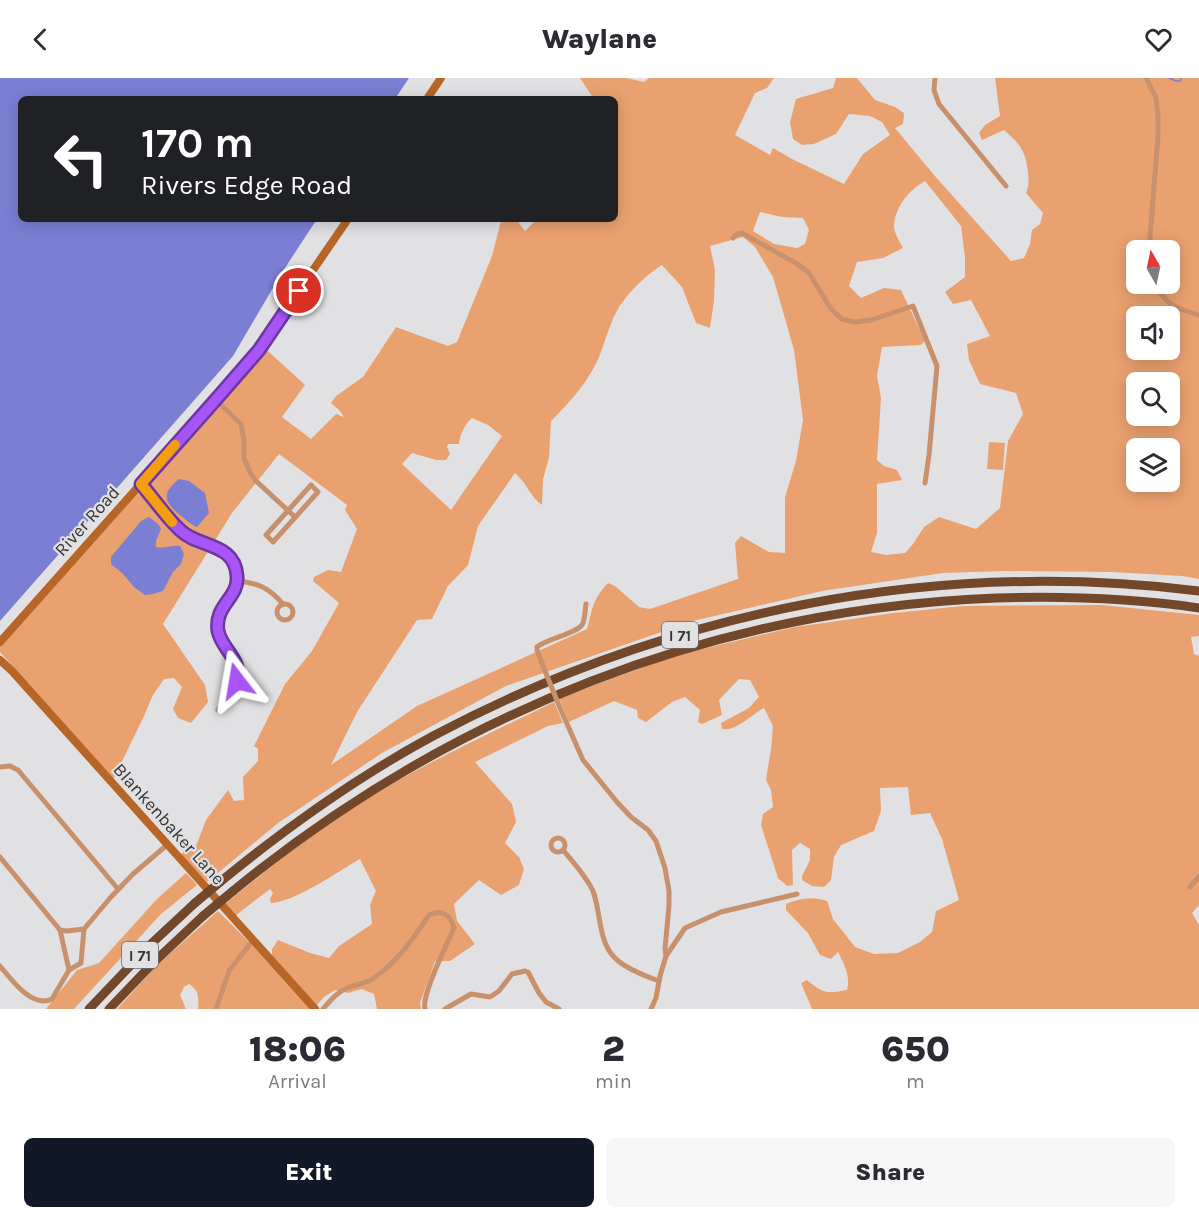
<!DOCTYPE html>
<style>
:root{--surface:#fff;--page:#f7f7f7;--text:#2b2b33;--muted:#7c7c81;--accent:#111827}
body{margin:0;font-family:Karla,sans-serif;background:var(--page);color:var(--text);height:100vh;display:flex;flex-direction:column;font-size:22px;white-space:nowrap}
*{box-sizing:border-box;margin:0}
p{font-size:20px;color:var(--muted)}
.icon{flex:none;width:33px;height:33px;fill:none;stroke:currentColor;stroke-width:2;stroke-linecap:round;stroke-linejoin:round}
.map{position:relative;height:931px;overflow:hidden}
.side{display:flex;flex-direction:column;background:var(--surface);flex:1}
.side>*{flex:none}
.banner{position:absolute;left:18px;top:18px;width:600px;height:126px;border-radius:9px;box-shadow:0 3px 15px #0003;background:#202124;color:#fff;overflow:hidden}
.needle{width:39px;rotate:351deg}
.fabs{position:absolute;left:1126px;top:162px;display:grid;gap:12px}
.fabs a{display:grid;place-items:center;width:54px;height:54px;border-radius:9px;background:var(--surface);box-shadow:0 3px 15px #0003;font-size:30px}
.pin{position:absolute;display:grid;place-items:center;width:51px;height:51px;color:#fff;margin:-26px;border:3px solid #fff;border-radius:50%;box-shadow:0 2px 6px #0007}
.me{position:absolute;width:66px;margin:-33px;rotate:346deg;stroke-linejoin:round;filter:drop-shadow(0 0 4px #0008)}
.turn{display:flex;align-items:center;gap:21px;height:126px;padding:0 24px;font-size:27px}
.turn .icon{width:78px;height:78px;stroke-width:2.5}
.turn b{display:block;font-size:42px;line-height:51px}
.eta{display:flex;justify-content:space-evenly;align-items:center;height:102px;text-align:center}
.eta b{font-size:36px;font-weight:800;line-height:42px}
.button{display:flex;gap:12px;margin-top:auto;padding:12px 24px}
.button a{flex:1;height:69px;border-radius:9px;background:var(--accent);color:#fff;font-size:24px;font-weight:800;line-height:69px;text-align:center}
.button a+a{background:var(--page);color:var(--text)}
header{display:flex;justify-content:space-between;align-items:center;height:78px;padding:0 24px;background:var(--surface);font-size:27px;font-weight:800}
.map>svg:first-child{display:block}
</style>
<header><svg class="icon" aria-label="back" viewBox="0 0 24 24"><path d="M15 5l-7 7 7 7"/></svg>Waylane<svg class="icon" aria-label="heart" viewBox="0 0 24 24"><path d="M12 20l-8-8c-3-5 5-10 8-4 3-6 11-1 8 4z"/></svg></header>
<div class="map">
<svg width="1199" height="931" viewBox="0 0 1199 931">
<rect width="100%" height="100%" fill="#e1e1e4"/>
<g fill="#eaa170" fill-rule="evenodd">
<path d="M580,0H626L644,4L649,0H774L767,10L755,15L735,57L770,77L773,70L792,81L844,106L863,76L890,57L882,44L870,38L849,36L836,56L814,66L802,67L793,61L790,44L796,21L833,10L836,0H857L875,22L895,29L904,35L903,46L895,50L934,97L1011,183L1024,180L1030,166L1032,152L1040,146L1043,135L1026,115C1029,107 1029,102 1028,95C1026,73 1020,66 1004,52L982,62L979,55L985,47L1000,38L995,0H1199V501L1182,498L1112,494L1004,493L943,495L822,513L693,543L506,608L382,675L278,745L207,804L181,777L186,770L196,768L206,742L228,712L234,723L244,722L243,699L258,683V671L254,668L285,606L312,573L339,525L313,503L314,499L328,492L341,494L357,451L345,432L347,427L279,376L232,435L163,546L205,607L208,624L191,645L178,640L173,631L182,609L174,600L164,601L153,617L144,638L113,702L0,574V568L237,303L261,272L263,271L269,274L305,307L282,339L311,361L336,336L344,339L340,333L331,325L336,318L363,299L396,249L448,268L457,264L492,178L501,143L503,141H516L525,153L537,141H615V21H594ZM925,103L961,148L965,179V199L945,214L953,226L971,222L990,258L967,266L969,282L980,306L1016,315L1023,336L1008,363L1000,430L976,451L939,439L924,449L913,466L905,475L886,477L871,474L877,455V406L902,402L897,392L884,388L877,382L881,320L877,298L882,269L921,267L925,263L901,212L884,210L861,220L849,208L857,184L883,180L903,170C900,164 894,155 894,148C895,129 909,112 925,103ZM760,134L782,139L803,140L809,152L805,166L797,170L774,166L753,153ZM743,159L755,169L773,199L794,272L803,342L796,383L785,419V475L769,474L741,458L735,465L738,501L650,531L639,529L615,508L608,505C592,522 593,530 587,551L417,628L331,687L357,634L417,542L432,541L448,508L468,487L478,448L515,395C528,406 530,419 542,427L543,401L549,380L551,343C567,327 580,313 592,293C604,273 607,249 619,229C630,213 646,197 662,187L682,209L696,245L710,250L714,223L715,192L710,168ZM1137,172H1170V206H1137ZM1137,238H1170V272H1137ZM1137,304H1170V338H1137ZM472,340L488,347L502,358L451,432L402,386L412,375L436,382H446L450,376L447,369L448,366H459C460,357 464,347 472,340ZM1137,370H1170V404H1137Z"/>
<polygon points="989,364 1005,365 1003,392 987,391"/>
<path d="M1102,527L1199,537V558L1191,559L1194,576L1199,578V827L1192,835L1199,847V931H812L801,905L807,902C822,915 827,916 847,912C851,898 844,886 838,874L831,881L820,877L808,855L786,832V826C799,820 813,818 827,823L833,841L855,869L874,876L898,875L920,864L932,854L936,833L959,822L942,761L930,735L911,737L908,709L880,710L881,733L874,753L841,767L834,779L831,802L824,809L812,808L802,802V798L810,782V771L800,765L792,772L793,807L787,808L778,800L761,747L763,736L773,729L771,712L766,702L771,671L773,648L764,630C752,636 736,654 722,651L721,645L749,630L759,619L750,602L739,601L719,622L722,637L702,646L698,644L700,632L685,619L672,624L646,644L638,640L637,632L614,623L569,644L559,620L677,577L795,549L894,535L962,528Z"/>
<path d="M554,624L563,645L548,648L475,684L512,726L516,744L505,765L519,779L524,791L519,807L501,817L479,802L454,826L457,843L475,866L450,883H435L420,925L421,931H377L374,916L362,911L348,915L335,912L324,919L316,928L272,878V871L278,862L310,875L329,880L339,868L372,846L370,827L376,813L360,781C339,793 295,824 271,825L270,821L273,815L270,811L235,838L225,826C275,785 327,743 383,711C438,679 497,652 554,624Z"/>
<polygon points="186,795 197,807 161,836 74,931 46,931 77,892 99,885 157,821"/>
<path d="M218,833L253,868L310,929L309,931H198C199,920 199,912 189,906L184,909L180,917L186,931H117L157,887Z"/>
</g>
<g fill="#7b7fd4">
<polygon points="0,0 409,0 395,21 21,21 21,141 317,141 281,196 233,278 0,543"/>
<path d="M179,401L189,403L205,415L209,435L197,449C192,447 190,445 185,441C168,428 157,418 179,401Z"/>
<path d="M149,439L158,446L161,451L156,463V469C164,471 172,467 180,468L184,476L181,486L173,494L163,513L153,516L145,517L135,510L122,495L111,486V479L141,443Z"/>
</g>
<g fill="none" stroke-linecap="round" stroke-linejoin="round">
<polyline stroke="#7b7fd4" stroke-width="1.5" points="1169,0 1176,3 1180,3 1181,0"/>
<g stroke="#c8916c" stroke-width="5">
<polyline points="935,0 934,12 939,26 1006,108"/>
<polyline points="1146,0 1156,20 1158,37 1158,58 1149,172"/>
<polyline points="733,160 737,156 742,155 799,187 809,195 831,231 842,241 855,244 871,242 913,228 937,288 929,377 925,405"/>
<path d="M1153,206C1168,227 1174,230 1199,237"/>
<polyline points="216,322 241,346 244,363 244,380 251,396 256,403 295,439"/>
<path d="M141,406C154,421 165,438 179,452C197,470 235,465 237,497C239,519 215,528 218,552C220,561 226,568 231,576C248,599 231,613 218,632"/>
<polygon points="311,407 318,414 273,464 266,457"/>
<path d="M237,503C259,505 269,510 283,526"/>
<circle cx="285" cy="534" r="8"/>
<path d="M545,593L537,572V569C548,560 580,555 583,545C585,540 585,532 586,526"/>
<polyline points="560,630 583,682 617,724 631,739 648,752 656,763 665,790 669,813 669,828 665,871 666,878"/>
<polyline points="0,689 10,688 18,692 118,811"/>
<circle cx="558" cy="767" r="7"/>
<path d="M563,772C574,785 586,798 593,813C601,834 598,862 614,879C623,889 645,898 659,903"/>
<polyline points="0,779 60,852 69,892"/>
<polyline points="1190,809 1199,798"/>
<polyline points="60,852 67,853 84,851"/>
<path d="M0,888C11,901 32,931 52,921L69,892L81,885L84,851L111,819L133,796L167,767"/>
<polyline points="216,931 229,893 253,862"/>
<path d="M323,931C330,923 337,914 347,910C356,906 366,906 374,900C398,883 413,861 429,837C441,831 451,837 454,850C447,866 421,917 425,931"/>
<polyline points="445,931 471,916 490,919 499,913 512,896 525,893 528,894 539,915 546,924 559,931"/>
<polyline points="651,931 656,920 660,898 666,878 685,850 721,834 797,816"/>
</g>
<g stroke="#b76628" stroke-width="8">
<polyline points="427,21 441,0"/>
<polyline points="0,564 219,318 259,271 348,141"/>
<polyline points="0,582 12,593 315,931"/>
</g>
<g stroke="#734729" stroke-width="9">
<path d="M220,804C287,749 357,699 433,658C668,533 935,480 1199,513"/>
<path d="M233,813C451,634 714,531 996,520C1064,518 1132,520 1199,530"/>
<polyline points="89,931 152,865 195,825"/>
<polyline points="109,931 155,883 203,838"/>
</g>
<polyline stroke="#c8916c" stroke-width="5" points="545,593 560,630"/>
<g stroke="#734729" stroke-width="9">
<polyline points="195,825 220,804"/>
<polyline points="203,838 233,813"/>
</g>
</g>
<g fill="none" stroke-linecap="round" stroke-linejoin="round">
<g stroke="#6d37a1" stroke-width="15">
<path id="route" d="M237,603C243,582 222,572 218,553C214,527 239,520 237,498C235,464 198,470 180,452C165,438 154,421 141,406L219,318L259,272L299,213"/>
</g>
<use href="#route" stroke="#a855f7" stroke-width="10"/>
<polyline stroke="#f59e0b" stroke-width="10" points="172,444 141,406 175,367"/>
</g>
<g text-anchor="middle" stroke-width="4.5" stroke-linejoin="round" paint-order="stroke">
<g fill="#e1e1e4" stroke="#6a6a6c" stroke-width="1.5">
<rect x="662" y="544" width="36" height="26" rx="4.5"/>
<rect x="122" y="864" width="36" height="26" rx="4.5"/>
</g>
<g font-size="16" font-weight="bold" fill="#373738">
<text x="680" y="563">I 71</text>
<text x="140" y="883">I 71</text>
</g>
<g font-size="18" fill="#373738" stroke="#e1e1e4">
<text transform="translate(87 443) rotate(-48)" y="6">River Road</text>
<text transform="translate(169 746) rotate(48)" y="6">Blankenbaker Lane</text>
</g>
</g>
</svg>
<div class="fabs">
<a><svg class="needle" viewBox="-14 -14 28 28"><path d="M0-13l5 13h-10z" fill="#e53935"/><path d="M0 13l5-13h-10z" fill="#7c7c81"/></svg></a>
<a><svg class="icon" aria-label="sound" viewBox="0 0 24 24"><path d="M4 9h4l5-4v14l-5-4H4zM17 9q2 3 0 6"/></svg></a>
<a><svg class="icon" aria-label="search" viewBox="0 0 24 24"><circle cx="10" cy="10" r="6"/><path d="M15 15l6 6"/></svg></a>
<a><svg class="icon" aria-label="layers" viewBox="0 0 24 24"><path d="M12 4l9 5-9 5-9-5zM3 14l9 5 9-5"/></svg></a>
</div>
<div class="pin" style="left:299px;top:213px;background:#d93025"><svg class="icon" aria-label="arrive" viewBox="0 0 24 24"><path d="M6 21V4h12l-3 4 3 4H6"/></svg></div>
<svg class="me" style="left:237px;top:603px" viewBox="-20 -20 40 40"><path d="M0-17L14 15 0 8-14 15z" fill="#a855f7" stroke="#fff" stroke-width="4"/></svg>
<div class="banner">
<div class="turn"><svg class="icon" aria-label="left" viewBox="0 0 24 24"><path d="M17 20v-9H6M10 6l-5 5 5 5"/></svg><div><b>170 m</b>Rivers Edge Road</div></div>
</div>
</div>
<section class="side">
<div class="eta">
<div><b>18:06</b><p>Arrival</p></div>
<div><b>2</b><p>min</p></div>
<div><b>650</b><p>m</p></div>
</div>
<div class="button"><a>Exit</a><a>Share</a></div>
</section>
